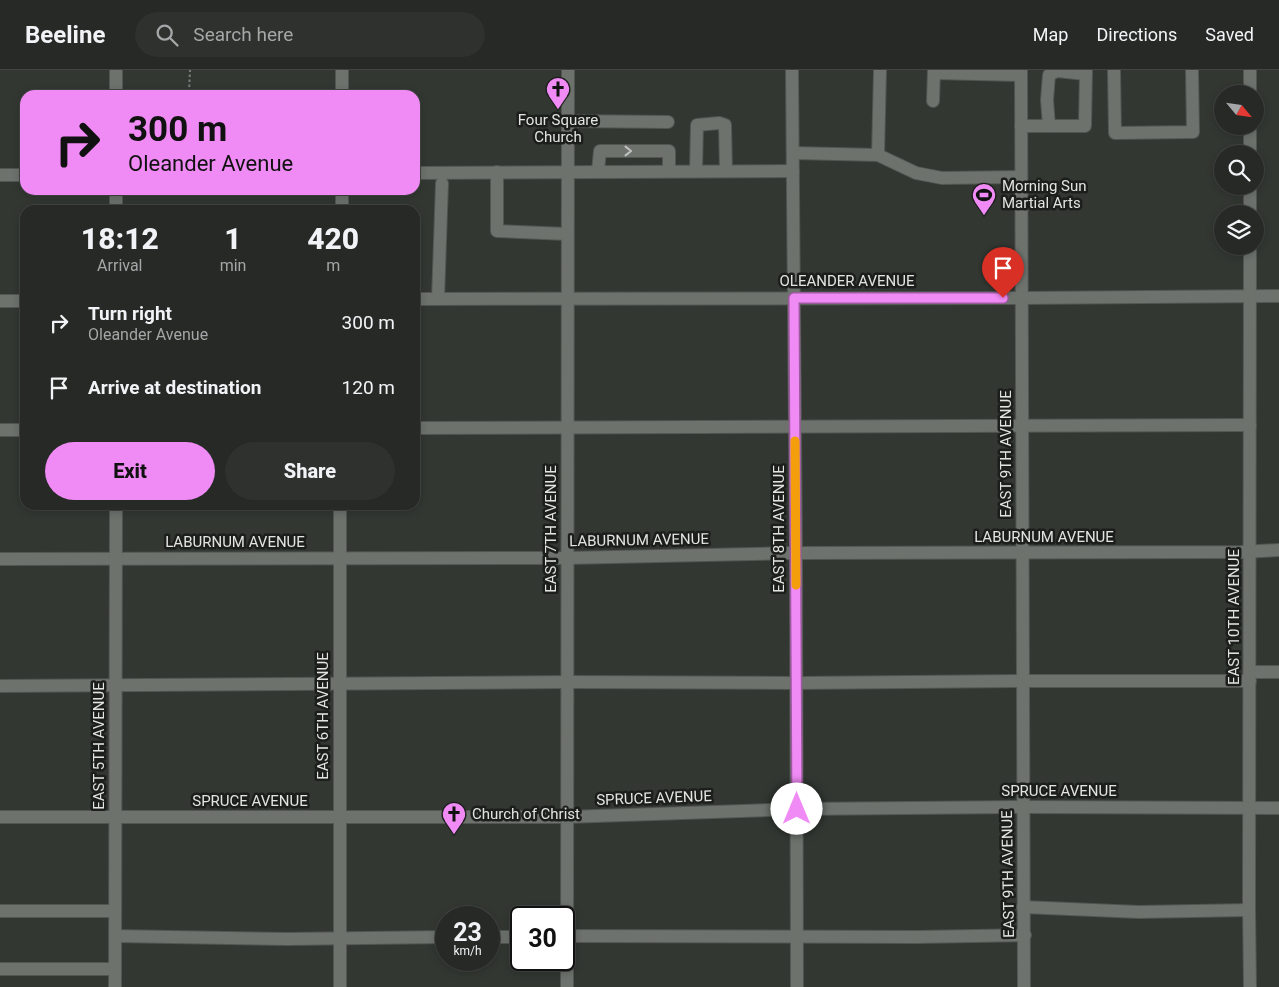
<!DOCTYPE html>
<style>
:root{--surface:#262926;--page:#2e312e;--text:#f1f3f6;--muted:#a4a6a7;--line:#424543;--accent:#f08bf5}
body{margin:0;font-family:Roboto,sans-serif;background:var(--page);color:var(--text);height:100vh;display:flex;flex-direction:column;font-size:19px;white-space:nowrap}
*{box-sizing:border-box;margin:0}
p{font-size:16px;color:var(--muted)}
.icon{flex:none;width:28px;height:28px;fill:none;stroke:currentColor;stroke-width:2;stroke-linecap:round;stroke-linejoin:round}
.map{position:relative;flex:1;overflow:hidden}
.panel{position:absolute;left:20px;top:135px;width:400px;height:305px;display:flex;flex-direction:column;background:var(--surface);border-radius:15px;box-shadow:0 2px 8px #0003,0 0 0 1px var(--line)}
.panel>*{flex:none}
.banner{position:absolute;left:20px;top:20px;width:400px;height:105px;border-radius:15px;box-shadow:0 2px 8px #0003,0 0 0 1px var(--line);background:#f08bf5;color:#111;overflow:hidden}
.needle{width:32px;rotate:119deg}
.buttons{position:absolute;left:1214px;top:15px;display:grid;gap:10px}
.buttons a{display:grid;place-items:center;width:50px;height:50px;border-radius:50%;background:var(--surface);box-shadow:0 2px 8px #0003,0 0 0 1px var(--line);font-size:25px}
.speed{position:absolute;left:435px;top:836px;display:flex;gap:10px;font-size:25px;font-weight:700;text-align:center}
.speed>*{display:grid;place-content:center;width:65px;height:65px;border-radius:50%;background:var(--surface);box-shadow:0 2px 8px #0003,0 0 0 1px var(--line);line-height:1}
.speed small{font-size:12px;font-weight:400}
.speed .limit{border:2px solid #111;border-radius:8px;background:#fff;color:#111}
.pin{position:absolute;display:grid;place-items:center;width:42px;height:42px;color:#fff;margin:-51px -21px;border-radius:50% 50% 50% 0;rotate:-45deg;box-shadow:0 0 5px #0007}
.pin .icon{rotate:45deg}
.me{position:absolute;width:55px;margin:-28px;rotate:0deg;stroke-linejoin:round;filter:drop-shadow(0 0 4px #0008)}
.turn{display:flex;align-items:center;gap:18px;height:105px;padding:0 25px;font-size:22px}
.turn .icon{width:65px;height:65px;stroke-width:2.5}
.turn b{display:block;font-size:35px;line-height:42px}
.eta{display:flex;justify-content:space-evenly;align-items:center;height:85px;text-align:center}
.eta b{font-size:30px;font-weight:800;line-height:35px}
.primary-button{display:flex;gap:10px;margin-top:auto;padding:10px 25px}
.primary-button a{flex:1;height:58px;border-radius:30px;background:var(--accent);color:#111;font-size:20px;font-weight:800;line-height:58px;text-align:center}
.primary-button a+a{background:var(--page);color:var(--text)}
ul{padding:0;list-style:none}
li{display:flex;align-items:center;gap:15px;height:65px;padding:0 25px}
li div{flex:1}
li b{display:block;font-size:19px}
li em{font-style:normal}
header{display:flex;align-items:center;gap:30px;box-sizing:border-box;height:70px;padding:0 25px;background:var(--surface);border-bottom:1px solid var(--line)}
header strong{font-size:24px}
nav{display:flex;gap:28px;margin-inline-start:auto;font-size:18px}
.search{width:350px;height:45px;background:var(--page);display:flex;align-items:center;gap:12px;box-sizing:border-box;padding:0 18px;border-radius:28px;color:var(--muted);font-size:19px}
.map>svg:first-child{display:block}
</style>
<header>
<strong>Beeline</strong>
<div class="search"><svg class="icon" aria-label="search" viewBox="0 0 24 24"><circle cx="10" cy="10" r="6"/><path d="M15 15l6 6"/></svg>Search here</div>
<nav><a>Map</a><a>Directions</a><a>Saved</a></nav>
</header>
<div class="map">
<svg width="1279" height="917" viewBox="0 0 1279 917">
<rect width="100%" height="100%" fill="#323732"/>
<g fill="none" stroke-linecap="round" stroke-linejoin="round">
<g stroke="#525552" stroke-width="14">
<g id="minor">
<polyline points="116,0 116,25"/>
<polyline points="792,0 796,483 797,917"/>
<polyline points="1021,0 1024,917"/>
<polyline points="1114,0 1115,63 1193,62 1192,0"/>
<polyline points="934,3 1021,5"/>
<polyline points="1250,24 1250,0"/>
<polyline points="342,25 342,0"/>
<polyline points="933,31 934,0"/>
<polyline points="567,51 668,52"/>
<polyline points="1021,56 1085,56 1086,0"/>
<polyline points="1049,56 1047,30 1049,5 1057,1 1086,4"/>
<polyline points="793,83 878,85 916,103 942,108 1021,107"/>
<polyline points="1250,84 1250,56"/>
<polyline points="878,85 880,0"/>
<polyline points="598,101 600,81 669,81 669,101"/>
<polyline points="696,101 697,55 719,53 725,55 726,101"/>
<polyline points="497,102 497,161 567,164"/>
<polyline points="415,103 793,101"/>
<polyline points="0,105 25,105"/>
<polyline points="116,140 116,120"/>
<polyline points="342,140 342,120"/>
<polyline points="1250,144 1250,116"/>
<polyline points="415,229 1022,228 1279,226"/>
<polyline points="438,229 442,113"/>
<polyline points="0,231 25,231"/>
<polyline points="415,358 1250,355"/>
<polyline points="0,360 25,360"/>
<polyline points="0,489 567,488 796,483 1241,482 1279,480"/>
<polyline points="1250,602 1279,602"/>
<polyline points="0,616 567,612 796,613 1024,611 1250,611"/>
<polyline points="0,747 567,747 797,739 1023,737 1279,738"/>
<polyline points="1023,837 1139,842 1249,840"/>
<polyline points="0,841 115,841"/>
<polyline points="115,866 287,869 446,867"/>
<polyline points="564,866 917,867 1025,865"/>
<polyline points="489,867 521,867"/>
<polyline points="0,899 115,899"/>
<polyline points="115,917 116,435"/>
<polyline points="340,917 340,435"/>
<polyline points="567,917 568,0"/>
<polyline points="1250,917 1249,840 1250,176"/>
</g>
</g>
<polyline stroke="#7a7e7a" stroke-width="2" stroke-dasharray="2.5 2.5" stroke-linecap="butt" points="189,22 190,0"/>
<use href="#minor" stroke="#6d726d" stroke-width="12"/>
</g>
<defs><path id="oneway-chevron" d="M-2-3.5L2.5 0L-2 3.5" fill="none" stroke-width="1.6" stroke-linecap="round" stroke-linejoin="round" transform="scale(1.25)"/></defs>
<use stroke="#bec2be" href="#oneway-chevron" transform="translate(628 81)"/>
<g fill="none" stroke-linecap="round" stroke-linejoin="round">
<g stroke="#9c5a9f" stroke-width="12">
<polyline id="route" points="797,739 794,228 1003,228"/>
</g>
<use href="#route" stroke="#f08bf5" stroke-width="9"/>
<polyline stroke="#f59e0b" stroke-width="9" points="795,371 796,515"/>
</g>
<defs>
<g id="church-pin" transform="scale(1.25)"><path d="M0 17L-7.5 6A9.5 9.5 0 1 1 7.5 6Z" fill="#f08bf5" stroke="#1c1e1c"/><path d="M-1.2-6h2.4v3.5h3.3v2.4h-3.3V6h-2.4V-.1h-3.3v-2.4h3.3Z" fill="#111"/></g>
<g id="stadium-pin" transform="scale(1.25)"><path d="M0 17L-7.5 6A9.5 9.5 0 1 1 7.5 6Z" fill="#f08bf5" stroke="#1c1e1c"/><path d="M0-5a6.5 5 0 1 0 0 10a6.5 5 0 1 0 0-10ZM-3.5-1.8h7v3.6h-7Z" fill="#111"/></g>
</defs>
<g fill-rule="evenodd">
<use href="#church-pin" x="558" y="19"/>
<use href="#stadium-pin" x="984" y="125"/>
<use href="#church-pin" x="454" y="744"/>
</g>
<g text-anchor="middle" stroke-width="5" stroke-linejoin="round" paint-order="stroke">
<g font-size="15" fill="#e1e4e1" stroke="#1c1e1c" text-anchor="start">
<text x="558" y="55" text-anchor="middle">Four Square<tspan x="558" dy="17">Church</tspan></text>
<text x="1002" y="121">Morning Sun<tspan x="1002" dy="17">Martial Arts</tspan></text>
<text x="472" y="749">Church of Christ</text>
</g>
<g font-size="15" fill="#e1e4e1" stroke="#1c1e1c">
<text x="847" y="216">OLEANDER AVENUE</text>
<text transform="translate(1006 384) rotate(-90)" y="5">EAST 9TH AVENUE</text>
<text transform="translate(551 459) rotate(-90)" y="5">EAST 7TH AVENUE</text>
<text transform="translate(779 459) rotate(-90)" y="5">EAST 8TH AVENUE</text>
<text x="1044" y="472">LABURNUM AVENUE</text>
<text transform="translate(639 470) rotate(-1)" y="5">LABURNUM AVENUE</text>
<text x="235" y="477">LABURNUM AVENUE</text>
<text transform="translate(1234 547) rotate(-90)" y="5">EAST 10TH AVENUE</text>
<text transform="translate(323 646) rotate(-90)" y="5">EAST 6TH AVENUE</text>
<text transform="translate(99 676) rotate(-90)" y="5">EAST 5TH AVENUE</text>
<text x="1059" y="726">SPRUCE AVENUE</text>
<text transform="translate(654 728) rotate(-2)" y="5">SPRUCE AVENUE</text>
<text x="250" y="736">SPRUCE AVENUE</text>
<text transform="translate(1008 804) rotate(-91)" y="5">EAST 9TH AVENUE</text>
</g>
</g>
</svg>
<div class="buttons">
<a><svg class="needle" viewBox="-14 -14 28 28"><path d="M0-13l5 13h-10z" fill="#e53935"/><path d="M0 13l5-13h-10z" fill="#a4a6a7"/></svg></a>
<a><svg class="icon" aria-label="search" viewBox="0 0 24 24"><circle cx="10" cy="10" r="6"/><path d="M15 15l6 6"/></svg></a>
<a><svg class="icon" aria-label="layers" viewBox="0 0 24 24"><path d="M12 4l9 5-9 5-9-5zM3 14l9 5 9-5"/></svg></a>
</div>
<div class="speed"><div>23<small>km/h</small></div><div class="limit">30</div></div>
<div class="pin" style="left:1003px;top:228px;background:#d93025"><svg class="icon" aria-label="arrive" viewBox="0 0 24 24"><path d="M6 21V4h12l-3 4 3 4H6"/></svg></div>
<svg class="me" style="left:797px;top:739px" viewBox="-20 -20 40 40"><circle r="19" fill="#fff"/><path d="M0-13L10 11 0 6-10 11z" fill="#f08bf5"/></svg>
<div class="banner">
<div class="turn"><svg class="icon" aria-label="right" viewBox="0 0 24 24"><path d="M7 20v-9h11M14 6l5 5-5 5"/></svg><div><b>300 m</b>Oleander Avenue</div></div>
</div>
<section class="panel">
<div class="eta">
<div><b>18:12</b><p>Arrival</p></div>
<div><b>1</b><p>min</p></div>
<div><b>420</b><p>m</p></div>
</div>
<ul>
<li><svg class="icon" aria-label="right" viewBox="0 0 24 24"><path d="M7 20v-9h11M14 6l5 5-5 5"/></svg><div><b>Turn right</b><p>Oleander Avenue</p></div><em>300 m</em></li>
<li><svg class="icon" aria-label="arrive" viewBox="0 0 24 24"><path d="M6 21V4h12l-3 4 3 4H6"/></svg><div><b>Arrive at destination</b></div><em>120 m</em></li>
</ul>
<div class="primary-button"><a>Exit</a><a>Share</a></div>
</section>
</div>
